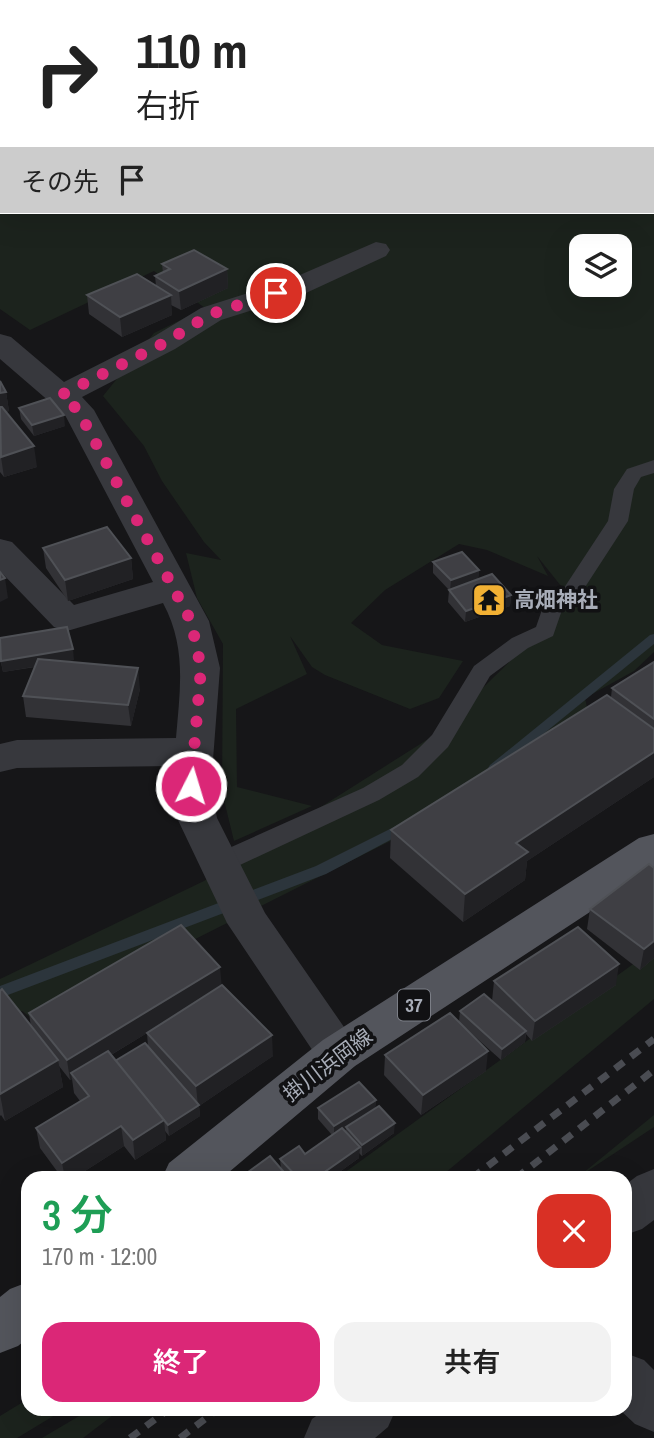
<!DOCTYPE html>
<html lang="ja">
<meta charset="utf-8">
<style>
:root{--surface:#fff;--page:#f2f2f2;--text:#222;--muted:#767676;--accent:#db2777}
body{margin:0;font-family:"Archivo Narrow","Noto Sans JP",sans-serif;background:var(--page);color:var(--text);height:100vh;display:flex;flex-direction:column;font-size:26px;white-space:nowrap}
*{box-sizing:border-box;margin:0}
p{font-size:23px;color:var(--muted)}
.icon{flex:none;width:38px;height:38px;fill:none;stroke:currentColor;stroke-width:2;stroke-linecap:round;stroke-linejoin:round}
.map{position:relative;flex:1;overflow:hidden}
.sheet{position:absolute;left:21px;top:1171px;width:611px;height:245px;display:flex;flex-direction:column;background:var(--surface);border-radius:21px;box-shadow:0 7px 28px #0002}
.sheet>*{flex:none}
.top-card{position:absolute;left:0px;top:0px;width:654px;height:214px;box-shadow:0 7px 28px #0002;background:#fff;color:var(--text);overflow:hidden}
.tools{position:absolute;left:569px;top:234px;display:grid;gap:14px}
.tools a{display:grid;place-items:center;width:63px;height:63px;border-radius:14px;background:var(--surface);box-shadow:0 7px 28px #0002;font-size:35px}
.pin{position:absolute;display:grid;place-items:center;width:60px;height:60px;color:#fff;margin:-30px;border:4px solid #fff;border-radius:50%;box-shadow:0 2px 7px #0007}
.me{position:absolute;width:77px;margin:-38px;rotate:5deg;stroke-linejoin:round;filter:drop-shadow(0 0 5px #0008)}
.turn{display:flex;align-items:center;gap:24px;height:147px;padding:0 21px;font-size:32px}
.turn .icon{width:91px;height:91px;stroke-width:2.5}
.turn b{display:block;font-size:49px;line-height:60px}
.then{display:flex;align-items:center;height:66px;padding:0 21px;background:#0003;gap:14px;font-size:26px}
.round{display:grid;place-items:center;flex:none;width:74px;height:74px;border-radius:21px;background:var(--page)}
.summary{display:flex;align-items:center;justify-content:space-between;height:119px;padding:0 21px}
h1{font-size:42px;font-weight:600;line-height:52px;color:#1e9e55}
.action{display:flex;gap:14px;margin-top:auto;padding:14px 21px}
.action a{flex:1;height:80px;border-radius:21px;background:var(--accent);color:#fff;font-size:28px;font-weight:600;line-height:80px;text-align:center}
.action a+a{background:var(--page);color:var(--text)}
.map>svg:first-child{display:block}
</style>
<div class="map">
<svg width="654" height="1438" viewBox="0 0 654 1438">
<rect width="100%" height="100%" fill="#161618"/>
<polygon fill="#222225" points="0,0 108,0 2,2 0,141"/>
<g fill="#1c231d" fill-rule="evenodd">
<path d="M348,0H654V652L634,671L585,698L590,722L482,795L34,1020L22,1011L0,1022V979L204,881L436,734L565,607L569,596L537,556L548,576L487,550L459,544L385,590L351,623L382,645L463,661L439,698L410,709L325,675L312,667L290,636L307,674L236,709L237,787L312,806L234,841L222,792L223,644L197,598L186,553L221,560L204,542L162,481L144,446L103,396L154,333L205,308L154,271L30,330L0,309V156L2,212H653V2H345ZM581,247H620V285H581Z"/>
<polygon points="654,949 654,999 439,1178 337,1178"/>
<polygon points="654,1115 654,1127 577,1178"/>
<polygon points="28,1399 28,1409 65,1409 17,1438 0,1438 0,1416"/>
<polygon points="91,1409 121,1409 83,1438 42,1438"/>
</g>
<g fill="none" stroke-linecap="round" stroke-linejoin="round">
<g fill="#2c353c" fill-rule="evenodd">
<polygon points="654,634 654,644 498,771 490,771 488,768 490,765 650,635"/>
<polygon points="406,821 411,823 413,826 411,829 326,874 0,998 0,986 316,866"/>
</g>
<polygon fill="#37383d" fill-rule="evenodd" points="654,460 654,473 641,477 634,489 628,521 576,601 562,610 553,636 528,648 490,676 448,747 418,777 379,800 227,871 218,873 209,871 206,864 209,857 363,788 402,765 432,735 474,666 512,638 536,627 545,601 562,591 608,521 614,489 627,469"/>
<g fill="#37383d" fill-rule="evenodd">
<path d="M376,242L386,244L390,250L386,256L306,293L221,320L175,349L82,397L94,410L209,621L220,668L211,786L217,818L265,913L362,1053L355,1066L339,1072L323,1066L227,923L177,818L171,786L173,766L17,768L0,772V744L17,740L176,738C180,689 187,648 163,603L67,631L54,627L0,571V539L12,542L74,605L153,582L65,415L0,359V334L11,337L64,382L153,337L201,308L286,281Z"/>
<polygon points="654,1169 654,1220 642,1229 625,1235 625,1185 637,1176"/>
<polygon points="625,1353 644,1360 654,1370 654,1432 635,1424 619,1409 625,1409"/>
<polygon points="326,1409 396,1409 388,1427 375,1438 304,1438 312,1419"/>
</g>
<g fill="#53555c" fill-rule="evenodd">
<polygon points="654,834 654,870 355,1066 222,1178 162,1178 169,1163 323,1040 639,838"/>
<polygon points="28,1282 28,1338 18,1346 0,1353 0,1297 10,1289"/>
</g>
<g stroke="#4a4c52" stroke-width="7" stroke-dasharray="11 9" stroke-linecap="butt">
<polyline points="472,1178 654,1039"/>
<polyline points="516,1178 654,1070"/>
<polyline points="130,1438 169,1409"/>
<polyline points="180,1438 218,1409"/>
</g>
</g>
<g fill="#323236" fill-rule="evenodd">
<polygon points="162,264 227,269 228,288 181,310 171,305 172,315 122,337 89,314 87,295 156,286 155,276 163,273"/>
<polygon points="0,381 6,392 9,411 6,412 37,467 4,477 0,472"/>
<polygon points="19,408 65,426 34,436 21,419"/>
<polygon points="43,548 131,558 133,579 68,601 46,568"/>
<polygon points="433,562 479,570 478,579 511,595 510,606 465,622 448,602 449,590 433,573"/>
<polygon points="0,658 74,660 66,661 140,689 131,726 26,717 23,696 35,667 3,672"/>
<polygon points="654,662 654,777 527,861 525,880 463,922 390,858 391,830 611,697 612,688"/>
<polygon points="649,864 654,958 640,970 587,929 590,909"/>
<polygon points="494,981 616,985 532,1041 526,1034 525,1042 501,1060 463,1026 486,1071 421,1115 384,1075 385,1055 459,1022 460,1011 492,1001"/>
<path d="M221,985L273,1056L199,1106L200,1116L169,1136L165,1131L166,1140L135,1160L124,1146L74,1178H62L40,1148L36,1128L80,1101L74,1093L72,1079L70,1080L59,1066L63,1087L5,1121L1,1115L0,1116V991L31,1027L29,1013ZM147,1033L148,1047L115,1061L111,1055Z"/>
<polygon points="376,1100 375,1108 394,1133 362,1156 359,1153 359,1158 331,1178 240,1178 281,1169 280,1159 305,1154 332,1135 318,1119 318,1108"/>
</g>
<g fill="#212124">
<polygon points="227,269 228,288 181,310 179,291"/>
<polygon points="171,295 172,315 122,337 120,317"/>
<polygon points="6,392 9,411 0,414 0,393"/>
<polygon points="64,415 65,426 34,436 32,425"/>
<polygon points="34,446 37,467 4,477 1,457"/>
<polygon points="131,558 133,579 68,601 65,580"/>
<polygon points="479,570 478,581 450,591 451,580"/>
<polygon points="5,578 8,598 0,602 0,580"/>
<polygon points="511,595 510,606 465,622 466,611"/>
<polygon points="73,649 74,660 3,672 1,661"/>
<polygon points="138,668 140,689 131,726 128,705"/>
<polygon points="654,752 654,777 527,861 525,880 463,922 465,894 516,843"/>
<polygon points="654,941 654,958 640,970 644,949"/>
<polygon points="619,964 616,985 532,1041 535,1021"/>
<polygon points="220,967 222,988 74,1077 71,1073 72,1079 70,1080 67,1060"/>
<polygon points="526,1031 525,1042 501,1060 502,1049"/>
<polygon points="272,1035 273,1056 199,1106 200,1116 169,1136 168,1125 198,1106 196,1086"/>
<polygon points="488,1051 486,1071 421,1115 423,1095"/>
<polygon points="58,1060 63,1087 5,1121 0,1094"/>
<polygon points="376,1100 375,1111 346,1127 346,1130 334,1137 334,1126"/>
<polygon points="164,1120 166,1140 135,1160 133,1140"/>
<polygon points="395,1123 394,1133 362,1156 362,1145"/>
<polygon points="121,1126 124,1146 74,1178 65,1178 62,1163"/>
<polygon points="360,1147 359,1158 331,1178 316,1178"/>
</g>
<g fill="#3f3f44" stroke="#4f5156" stroke-width="2">
<polygon points="194,250 227,269 179,291 155,276 170,269 162,264"/>
<polygon points="137,274 171,295 120,317 87,295"/>
<polygon points="0,381 6,392 0,393"/>
<polygon points="50,398 64,415 32,425 19,408"/>
<polygon points="0,407 2,407 34,446 1,457"/>
<polygon points="107,527 131,558 65,580 43,548"/>
<polygon points="462,552 479,570 451,580 433,562"/>
<polygon points="0,572 5,578 0,580"/>
<polygon points="492,574 511,595 466,611 449,590"/>
<polygon points="67,627 73,649 1,661 0,638"/>
<polygon points="38,659 138,668 128,705 23,696"/>
<polygon points="654,662 654,719 612,688"/>
<polygon points="607,695 654,729 654,752 516,843 528,852 465,894 391,830"/>
<polygon points="649,864 654,868 654,941 644,949 590,909"/>
<polygon points="181,925 220,967 67,1060 29,1013"/>
<polygon points="578,927 619,964 535,1021 494,981"/>
<polygon points="222,985 272,1035 196,1086 147,1033"/>
<polygon points="2,989 58,1060 0,1094 0,991"/>
<polygon points="484,994 526,1031 502,1049 460,1011"/>
<polygon points="450,1013 488,1051 423,1095 385,1055"/>
<polygon points="145,1043 199,1105 168,1125 115,1061"/>
<polygon points="108,1051 164,1120 133,1140 121,1126 62,1163 36,1128 89,1096 71,1073"/>
<polygon points="359,1082 376,1100 334,1126 318,1108"/>
<polygon points="379,1106 395,1123 362,1145 346,1127"/>
<polygon points="342,1128 360,1147 316,1178 298,1178 280,1159 299,1146 305,1154"/>
<polygon points="270,1156 289,1178 240,1178"/>
</g>
<g fill="none" stroke-linecap="round" stroke-linejoin="round">
<polyline stroke="#db2777" stroke-width="12" stroke-dasharray="0 21.6" points="191,786 201,668 191,621 78,410 61,395 164,343 211,314 276,293"/>
</g>
<defs>
<g id="temple-square" transform="scale(1.75)"><rect x="-9" y="-9" width="18" height="18" rx="4" fill="#f2b134" stroke="#111113"/><path d="M0-6L5-2H3V0L6.5 2.5H4V6H1.5V3h-3V6H-4V2.5H-6.5L-3 0V-2H-5Z" fill="#111"/></g>
</defs>
<g fill-rule="evenodd">
<use href="#temple-square" x="489" y="600"/>
</g>
<g text-anchor="middle" stroke-width="7" stroke-linejoin="round" paint-order="stroke">
<rect fill="#111113" stroke="#7b7e86" stroke-width="2" x="398" y="989.5" width="32" height="31" rx="5"/>
<g font-size="19" font-weight="bold" fill="#a8adb8">
<text x="414" y="1012">37</text>
</g>
<g font-size="21" font-weight="bold" fill="#a8adb8" stroke="#111113" text-anchor="start">
<text x="514" y="607">高畑神社</text>
</g>
<g font-size="21" fill="#a8adb8" stroke="#111113">
<text transform="translate(328 1065) rotate(-37)" y="7">掛川浜岡線</text>
</g>
</g>
</svg>
<div class="tools">
<a><svg class="icon" aria-label="layers" viewBox="0 0 24 24"><path d="M12 4l9 5-9 5-9-5zM3 14l9 5 9-5"/></svg></a>
</div>
<div class="pin" style="left:276px;top:293px;background:#d93025"><svg class="icon" aria-label="arrive" viewBox="0 0 24 24"><path d="M6 21V4h12l-3 4 3 4H6"/></svg></div>
<svg class="me" style="left:191px;top:786px" viewBox="-20 -20 40 40"><circle r="17" fill="#db2777" stroke="#fff" stroke-width="3"/><path d="M0-11L8 9 0 5-8 9z" fill="#fff"/></svg>
<div class="top-card">
<div class="turn"><svg class="icon" aria-label="right" viewBox="0 0 24 24"><path d="M7 20v-9h11M14 6l5 5-5 5"/></svg><div><b>110 m</b>右折</div></div>
<div class="then">その先<svg class="icon" aria-label="arrive" viewBox="0 0 24 24"><path d="M6 21V4h12l-3 4 3 4H6"/></svg></div>
</div>
<section class="sheet">
<div class="summary"><div><h1>3 分</h1><p>170 m · 12:00</p></div><a class="round" style="background:#d93025;color:#fff"><svg class="icon" aria-label="close" viewBox="0 0 24 24"><path d="M6 6l12 12M18 6L6 18"/></svg></a></div>
<div class="action"><a>終了</a><a>共有</a></div>
</section>
</div>
